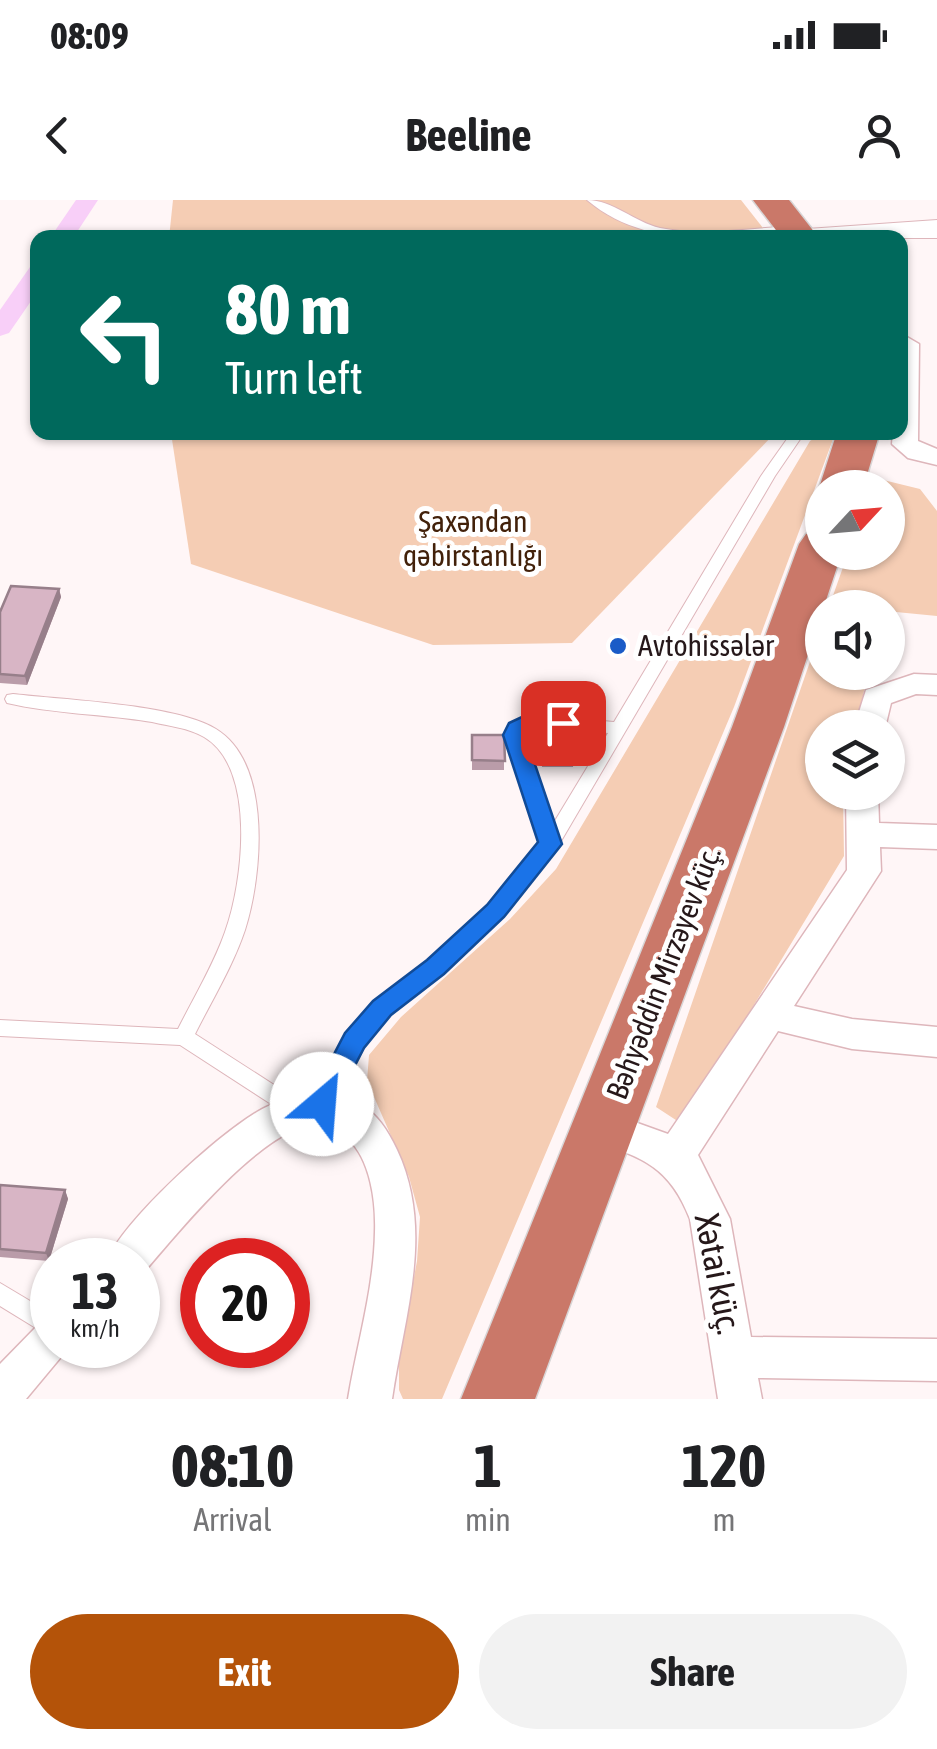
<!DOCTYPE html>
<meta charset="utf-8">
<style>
:root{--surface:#fff;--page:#f2f2f2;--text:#202124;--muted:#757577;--accent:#b45309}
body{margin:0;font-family:"Asap Condensed",sans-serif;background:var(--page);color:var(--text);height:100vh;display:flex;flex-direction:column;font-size:38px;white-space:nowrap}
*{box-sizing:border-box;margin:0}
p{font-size:32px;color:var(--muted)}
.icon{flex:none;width:55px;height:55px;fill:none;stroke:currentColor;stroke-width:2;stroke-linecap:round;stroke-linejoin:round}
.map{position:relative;height:1199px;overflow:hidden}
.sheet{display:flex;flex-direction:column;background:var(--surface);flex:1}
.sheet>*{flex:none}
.top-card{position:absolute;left:30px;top:30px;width:878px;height:210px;border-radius:20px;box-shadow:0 2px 8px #0004;background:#00695c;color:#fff;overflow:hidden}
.needle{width:65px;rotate:64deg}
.buttons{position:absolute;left:805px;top:270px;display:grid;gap:20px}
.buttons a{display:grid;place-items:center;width:100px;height:100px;border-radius:50%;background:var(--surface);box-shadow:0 2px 8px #0004;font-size:50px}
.speed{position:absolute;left:30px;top:1038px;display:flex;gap:20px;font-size:50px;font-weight:700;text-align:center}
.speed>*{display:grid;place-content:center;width:130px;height:130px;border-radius:50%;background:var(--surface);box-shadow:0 2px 8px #0004;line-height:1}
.speed small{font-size:25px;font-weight:400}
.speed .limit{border:15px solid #d22;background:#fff;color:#111}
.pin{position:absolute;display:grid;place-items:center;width:85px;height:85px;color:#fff;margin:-42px;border-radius:20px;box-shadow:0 5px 15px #0006}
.me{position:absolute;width:110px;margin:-55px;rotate:27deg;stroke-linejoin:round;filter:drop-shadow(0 0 8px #0008)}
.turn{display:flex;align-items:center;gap:35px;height:210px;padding:0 30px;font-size:45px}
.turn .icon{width:130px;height:130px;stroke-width:2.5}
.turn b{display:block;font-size:70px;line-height:85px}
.eta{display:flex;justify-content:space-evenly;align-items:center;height:170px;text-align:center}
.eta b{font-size:60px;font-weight:700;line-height:70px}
.cta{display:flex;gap:20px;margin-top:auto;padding:20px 30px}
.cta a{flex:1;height:115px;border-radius:60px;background:var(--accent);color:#fff;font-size:40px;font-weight:700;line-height:115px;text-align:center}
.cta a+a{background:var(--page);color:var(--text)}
.status{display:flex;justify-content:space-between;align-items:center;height:70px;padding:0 50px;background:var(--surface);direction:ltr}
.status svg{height:28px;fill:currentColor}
header{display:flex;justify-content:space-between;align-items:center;height:130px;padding:0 30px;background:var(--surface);font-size:45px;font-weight:700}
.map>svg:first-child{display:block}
</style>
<div class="status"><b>08:09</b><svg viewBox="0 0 49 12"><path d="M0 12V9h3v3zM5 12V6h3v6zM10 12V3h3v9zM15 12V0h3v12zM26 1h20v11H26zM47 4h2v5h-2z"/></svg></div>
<header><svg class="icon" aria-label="back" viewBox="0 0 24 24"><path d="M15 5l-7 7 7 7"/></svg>Beeline<svg class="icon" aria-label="person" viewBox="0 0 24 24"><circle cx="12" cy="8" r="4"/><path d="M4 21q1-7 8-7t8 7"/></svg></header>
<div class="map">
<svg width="937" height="1199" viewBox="0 0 937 1199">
<rect width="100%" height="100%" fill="#fff6f7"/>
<g fill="#f5cdb4">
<polygon points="173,0 741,0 770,37 169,38"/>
<polygon points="171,233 171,232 775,233 572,443 433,445 191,364"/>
<polygon points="835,234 734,507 442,1199 403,1199 399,1190 399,1159 417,1061 420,1017 409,977 367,881 369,855 401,817 510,719 556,669 810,241 819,235"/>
<polygon points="871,277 920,289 937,311 937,416 896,412 888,429 888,408 829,407 848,353 888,352 888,288 869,287"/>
<polygon points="822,427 822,472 868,473 856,527 822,528 822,592 843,593 844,656 682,924 656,907"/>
</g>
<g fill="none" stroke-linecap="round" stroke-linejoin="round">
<g fill="#f8cff8" fill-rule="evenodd">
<polygon points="76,0 98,0 73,38 50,38"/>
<polygon points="38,65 38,91 9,133 0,136 0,110 30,67"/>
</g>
<g stroke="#deb6bb" stroke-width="2">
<g id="lane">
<path d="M587,0C613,0 634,22 660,28C704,37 750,28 794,26L800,29L794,32C723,37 646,50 587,0Z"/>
<path d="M792,232H805L775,276L557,648L503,716L442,772L389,814L361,845L329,910L322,913L315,910L312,904L347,834L375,802L428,762L489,706L542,642L508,545L510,524L536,515L614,522L761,276ZM537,527L608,533L553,624L524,545V531Z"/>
<path d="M13,494C64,500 175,504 216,529C273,564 262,677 245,730C233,766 212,800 195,834L302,903L305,909L302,915L295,918L288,915L180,845L0,836V820L178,829C194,797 213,766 225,732C243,683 257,568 204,537C189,528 169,526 152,522C104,514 54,514 7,503L5,499L7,495Z"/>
<polygon points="0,1083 52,1114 52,1138 0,1106"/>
</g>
</g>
<g stroke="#deb6bb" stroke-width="3">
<g id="street">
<polygon points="907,137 919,144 918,241 937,249 937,265 908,258 892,244 893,232 900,232 900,139"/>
<polygon points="914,474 937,475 937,495 916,494 891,503 885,528 854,528 866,490"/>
<path d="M846,592H878L879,623L937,625V649L880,647L881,671L794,806L852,819L937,827V857L852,849L778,831L698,955L730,1019L751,1137L937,1139V1181L758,1178L762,1199H718L690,1019C669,965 641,957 590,940L585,928L590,916L604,911L668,934L847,670Z"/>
<path d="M308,892C355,894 377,907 397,950C435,1031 404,1116 392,1199H348C357,1144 374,1089 375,1032C376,1003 371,960 348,939C343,935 335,927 330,925C276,908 175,1037 143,1073L138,1075V1060H107C128,1016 215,938 257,912C272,903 291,897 308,892Z"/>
<polygon points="52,1120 52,1145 71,1145 26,1199 0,1199 0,1164 37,1126"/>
</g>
</g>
<g stroke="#deb6bb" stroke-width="2">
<polygon id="secondary" points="937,20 937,38 792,38 796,31 807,29"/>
</g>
<g stroke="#d8d5d6" stroke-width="3">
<g id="highway">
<polygon points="753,0 789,0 819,38 782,38"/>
<polygon points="837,232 880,232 863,288 822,288 822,294 819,288"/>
<polygon points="822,330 822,352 842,352 784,527 535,1199 461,1199 732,527 799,344 806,334"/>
</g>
</g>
<use href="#lane" fill="#fff" fill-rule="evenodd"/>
<use href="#street" fill="#fff" fill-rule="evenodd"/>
<use href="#secondary" fill="#fff" fill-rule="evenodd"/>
<use href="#highway" fill="#ca7869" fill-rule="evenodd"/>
</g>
<g fill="#ba9ca9">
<polygon points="59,389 61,397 27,485 0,483 0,412"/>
<polygon points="540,533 574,558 573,567 542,567"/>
<rect x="472" y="535" width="32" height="35"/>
<polygon points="0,985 65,990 68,999 49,1061 0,1057"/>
</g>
<g fill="#977f8a">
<polygon points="59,389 61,397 27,485 25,476"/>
<polygon points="65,990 68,999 49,1061 46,1053"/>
</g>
<g fill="#d8b5c5" stroke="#977f8a" stroke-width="2.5">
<polygon points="11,386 59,389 25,476 0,474 0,412"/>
<polygon points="540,533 571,533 574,558 542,558"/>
<polygon points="472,535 504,535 505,561 472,560"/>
<polygon points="0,985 65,990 46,1053 0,1049"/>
</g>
<polygon fill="#1a73e8" stroke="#114b97" stroke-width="2.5" points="524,516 563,516 574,523 563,530 528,530 525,535 562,644 504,717 444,774 391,815 364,848 331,912 322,916 312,912 308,904 345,833 373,801 427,760 487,705 538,642 503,535 509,523"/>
<circle fill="#1a5bc7" stroke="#fff" stroke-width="4" cx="618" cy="446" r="10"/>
<g text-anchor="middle" stroke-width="10" stroke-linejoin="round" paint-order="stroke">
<g font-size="30" fill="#42210a" stroke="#fff">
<text x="473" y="332">Şaxəndan<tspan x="473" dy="34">qəbirstanlığı</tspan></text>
</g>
<g font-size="30" fill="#26181a" stroke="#fff" text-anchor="start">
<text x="638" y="456">Avtohissələr</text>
</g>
<g font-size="30" fill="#26181a" stroke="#fff">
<text transform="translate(664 773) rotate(-69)" y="10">Bəhyəddin Mirzəyev küç.</text>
</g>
<g font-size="35" fill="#26181a" stroke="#fff">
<text transform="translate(718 1074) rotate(79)" y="12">Xətai küç.</text>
</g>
</g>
</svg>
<div class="buttons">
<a><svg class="needle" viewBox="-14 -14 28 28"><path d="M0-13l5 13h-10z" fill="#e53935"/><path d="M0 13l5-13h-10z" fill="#757577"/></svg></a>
<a><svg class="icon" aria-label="sound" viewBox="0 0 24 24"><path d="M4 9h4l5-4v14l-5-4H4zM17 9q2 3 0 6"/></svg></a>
<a><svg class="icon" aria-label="layers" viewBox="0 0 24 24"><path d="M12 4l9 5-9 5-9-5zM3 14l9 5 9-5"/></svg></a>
</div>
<div class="speed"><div>13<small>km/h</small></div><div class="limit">20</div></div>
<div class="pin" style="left:563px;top:523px;background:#d93025"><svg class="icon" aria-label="arrive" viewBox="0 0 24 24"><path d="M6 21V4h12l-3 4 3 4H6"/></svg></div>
<svg class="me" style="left:322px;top:904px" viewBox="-20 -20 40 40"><circle r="19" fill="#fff"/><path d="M0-13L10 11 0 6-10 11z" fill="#1a73e8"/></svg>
<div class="top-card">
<div class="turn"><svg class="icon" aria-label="left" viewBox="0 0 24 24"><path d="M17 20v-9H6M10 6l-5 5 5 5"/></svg><div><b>80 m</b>Turn left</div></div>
</div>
</div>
<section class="sheet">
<div class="eta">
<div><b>08:10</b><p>Arrival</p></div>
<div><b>1</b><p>min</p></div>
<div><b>120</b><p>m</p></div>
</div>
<div class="cta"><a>Exit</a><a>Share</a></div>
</section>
